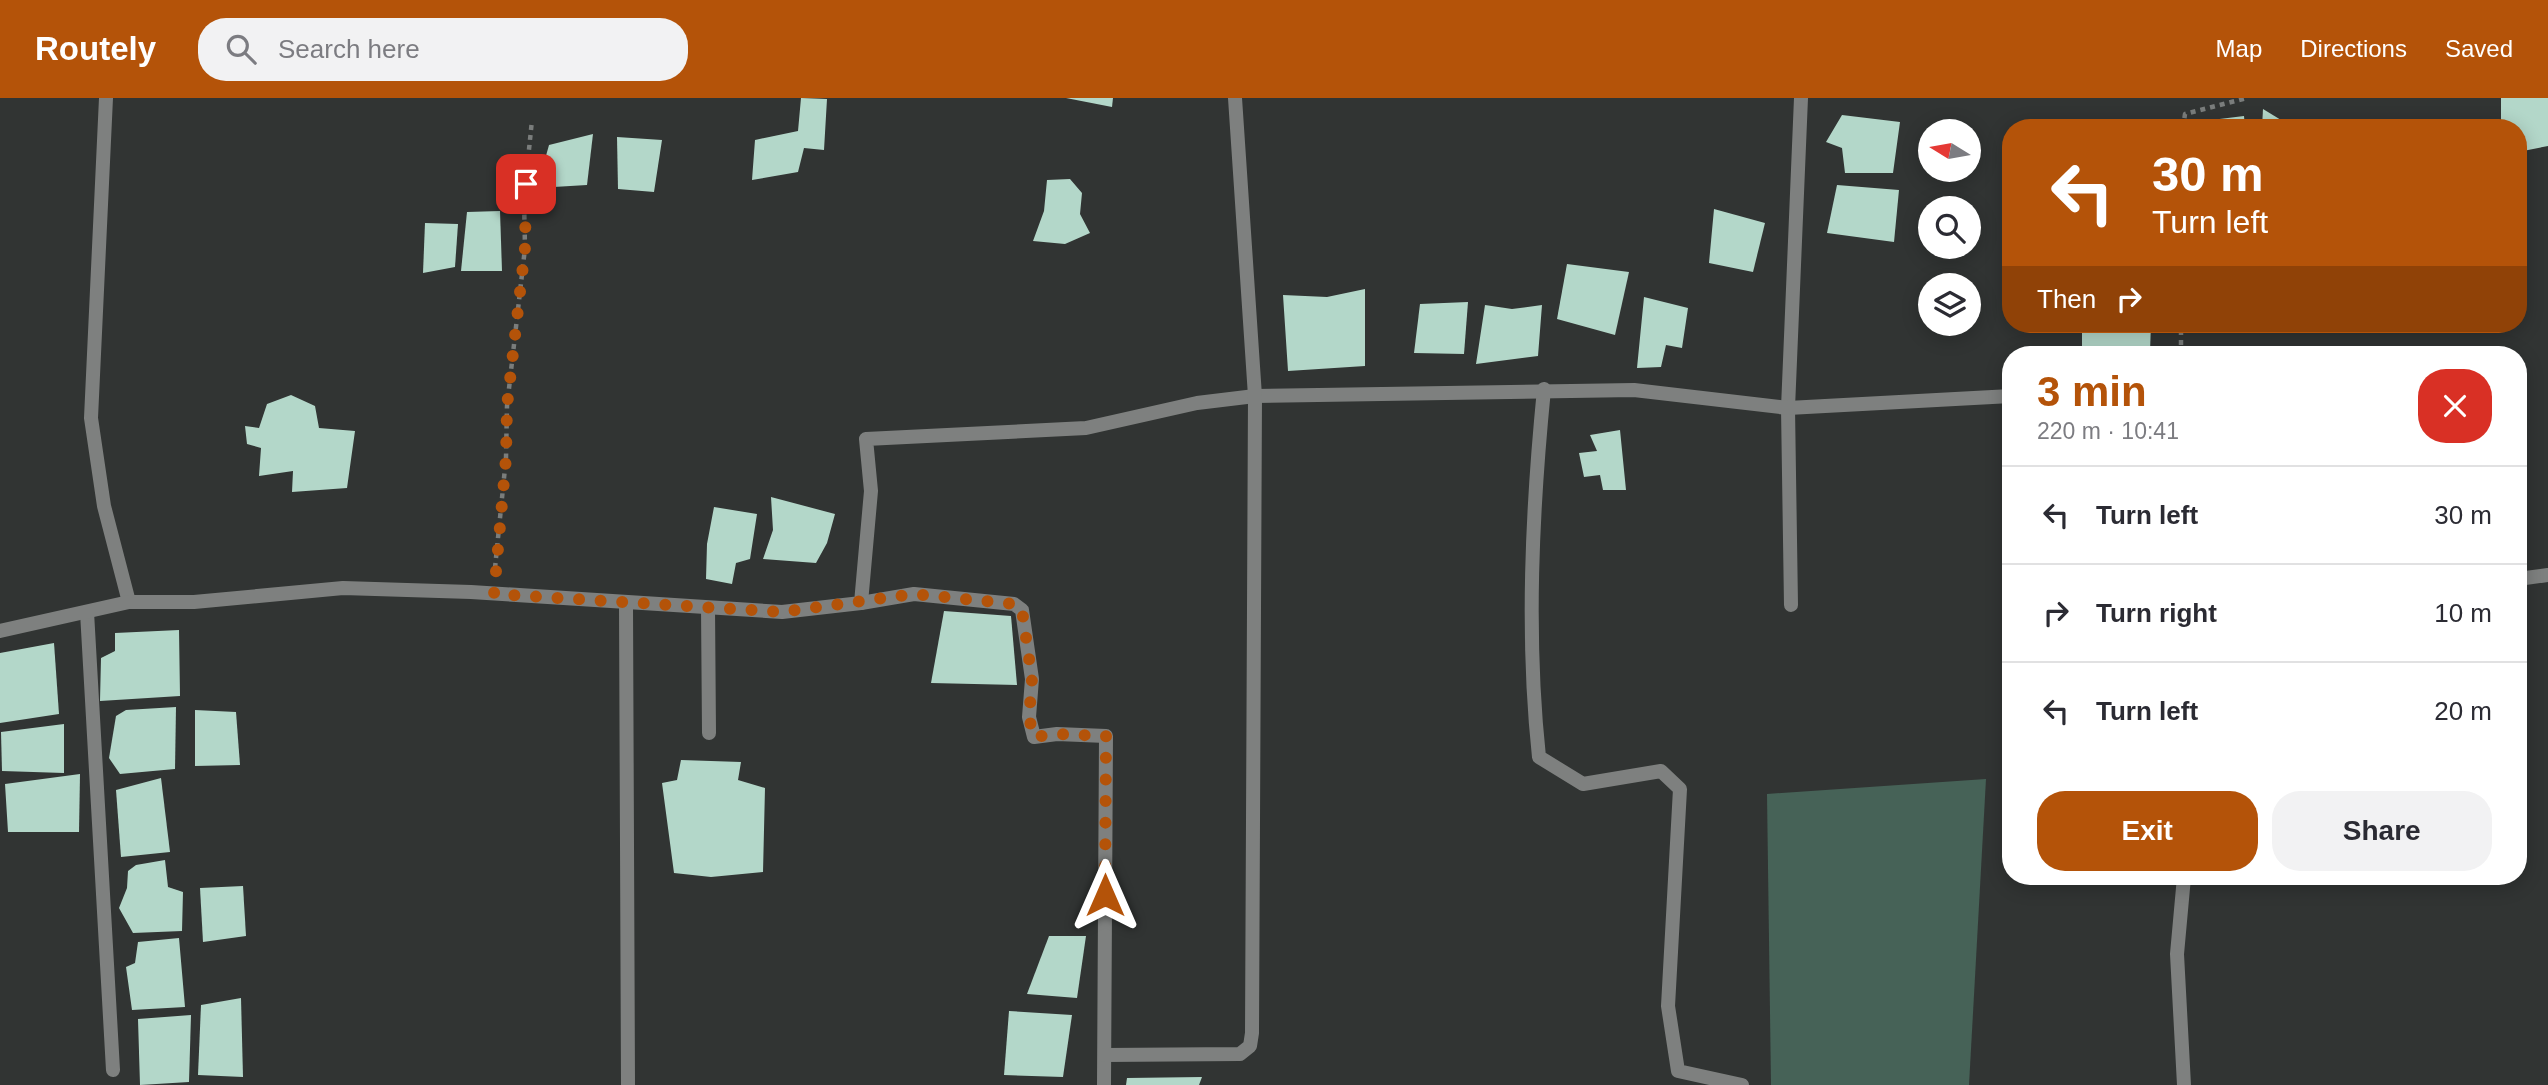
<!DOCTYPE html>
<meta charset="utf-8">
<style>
:root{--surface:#fff;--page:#f2f2f3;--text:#2b2b33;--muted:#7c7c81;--line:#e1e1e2;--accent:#b45309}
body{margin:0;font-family:Arial,sans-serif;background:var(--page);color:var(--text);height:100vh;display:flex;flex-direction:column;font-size:26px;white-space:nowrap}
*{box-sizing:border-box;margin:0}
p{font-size:23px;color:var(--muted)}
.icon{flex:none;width:38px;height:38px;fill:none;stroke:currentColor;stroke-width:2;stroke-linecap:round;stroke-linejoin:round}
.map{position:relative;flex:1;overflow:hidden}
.sheet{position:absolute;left:2002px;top:248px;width:525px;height:539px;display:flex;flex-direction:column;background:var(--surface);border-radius:28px;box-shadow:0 4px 18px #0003}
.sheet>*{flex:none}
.banner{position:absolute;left:2002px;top:21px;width:525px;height:214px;border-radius:28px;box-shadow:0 4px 18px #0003;background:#b45309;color:#fff;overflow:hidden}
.needle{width:46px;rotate:281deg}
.buttons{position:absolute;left:1918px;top:21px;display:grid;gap:14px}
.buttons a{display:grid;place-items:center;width:63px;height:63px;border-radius:50%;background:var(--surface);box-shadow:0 4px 18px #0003;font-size:35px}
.pin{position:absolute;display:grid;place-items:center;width:60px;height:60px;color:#fff;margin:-30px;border-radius:14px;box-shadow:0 4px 10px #0006}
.me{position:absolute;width:77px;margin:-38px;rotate:0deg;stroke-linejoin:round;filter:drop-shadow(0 0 5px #0008)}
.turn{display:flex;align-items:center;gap:24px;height:147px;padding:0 35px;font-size:32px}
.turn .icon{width:91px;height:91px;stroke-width:2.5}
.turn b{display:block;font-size:49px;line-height:60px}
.then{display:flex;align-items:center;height:66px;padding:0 35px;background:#0003;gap:14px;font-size:26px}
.round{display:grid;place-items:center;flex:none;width:74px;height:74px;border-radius:28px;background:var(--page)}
.head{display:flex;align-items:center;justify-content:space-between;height:119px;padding:0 35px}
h1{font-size:42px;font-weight:700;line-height:52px;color:var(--accent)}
.cta{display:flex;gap:14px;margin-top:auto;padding:14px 35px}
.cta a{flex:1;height:80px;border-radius:28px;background:var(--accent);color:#fff;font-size:28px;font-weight:700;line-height:80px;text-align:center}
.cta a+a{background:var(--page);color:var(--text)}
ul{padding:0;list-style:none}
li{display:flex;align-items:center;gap:21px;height:98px;padding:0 35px;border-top:2px solid var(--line)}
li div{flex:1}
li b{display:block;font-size:26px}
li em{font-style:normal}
header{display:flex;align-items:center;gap:42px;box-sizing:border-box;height:98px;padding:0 35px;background:var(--accent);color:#fff}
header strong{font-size:33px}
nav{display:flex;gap:38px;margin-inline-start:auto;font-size:24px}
.search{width:490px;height:63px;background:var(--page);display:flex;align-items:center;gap:18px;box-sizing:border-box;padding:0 24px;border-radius:28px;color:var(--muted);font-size:26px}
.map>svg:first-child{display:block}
</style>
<header>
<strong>Routely</strong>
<div class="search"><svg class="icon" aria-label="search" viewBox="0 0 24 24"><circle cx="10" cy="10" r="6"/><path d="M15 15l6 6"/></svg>Search here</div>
<nav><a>Map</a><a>Directions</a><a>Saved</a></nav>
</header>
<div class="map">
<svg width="2548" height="987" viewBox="0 0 2548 987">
<rect width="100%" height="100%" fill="#313433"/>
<polygon fill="#466257" points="1986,681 1969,987 1771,987 1767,696"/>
<g fill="#b3d7c9">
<polygon points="801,0 827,1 824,52 804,50 798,74 752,82 755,42 798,33"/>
<polygon points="1066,0 1113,0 1112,9"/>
<polygon points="2501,0 2548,0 2548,48 2518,54 2518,30 2501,30"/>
<polygon points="2263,11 2294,30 2262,30"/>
<polygon points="1842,17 1900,24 1893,75 1845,75 1842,50 1826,44"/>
<polygon points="2244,18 2245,30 2194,30 2195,24"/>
<polygon points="2359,25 2358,30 2333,30 2333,28"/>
<polygon points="593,36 587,87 537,90 549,47"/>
<polygon points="617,39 662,42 654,94 618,91"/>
<polygon points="1070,81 1082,95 1080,116 1090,135 1065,146 1033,143 1044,113 1047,82"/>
<polygon points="1837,87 1899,92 1894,144 1827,135"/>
<polygon points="1714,111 1765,125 1753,174 1709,165"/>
<polygon points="500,113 502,173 461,173 467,114"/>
<polygon points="425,125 458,126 455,169 423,175"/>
<polygon points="1567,166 1629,174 1615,237 1557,221"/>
<polygon points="1365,191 1365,268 1288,273 1283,197 1327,199"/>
<polygon points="1644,199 1688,210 1682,250 1666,247 1661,269 1637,270"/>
<polygon points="1468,204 1464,256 1414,255 1420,206"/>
<polygon points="1485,207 1512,211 1542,207 1538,258 1476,266"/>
<polygon points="2082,226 2151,226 2150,253 2126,257 2082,257"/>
<polygon points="291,297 315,308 319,330 355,333 347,390 292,394 293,373 259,378 261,350 247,346 245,328 259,330 267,306"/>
<polygon points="1620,332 1626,392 1603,392 1600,377 1584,379 1579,355 1597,353 1590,337"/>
<polygon points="771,399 835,416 827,445 816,465 763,461 773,432"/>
<polygon points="714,409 757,416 750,461 736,465 732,486 706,481 707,446"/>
<polygon points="944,513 1011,518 1017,587 931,585"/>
<polygon points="179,532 180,598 100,603 101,560 115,553 115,535"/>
<polygon points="54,545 59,616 0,625 0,555"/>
<polygon points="176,609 175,671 120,676 109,660 116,618 126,612"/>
<polygon points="195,612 236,614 240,667 195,668"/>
<polygon points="64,626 64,675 2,673 1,634"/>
<polygon points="681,662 741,664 738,682 765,690 763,774 711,779 674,775 662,685 677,682"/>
<polygon points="80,676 79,734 8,734 5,686"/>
<polygon points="161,680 170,754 121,759 116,692"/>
<polygon points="165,762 168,789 183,794 182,833 133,835 119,810 127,790 128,773 136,767"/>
<polygon points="243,788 246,838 203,844 200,790"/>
<polygon points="1049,838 1086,838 1077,900 1027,896"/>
<polygon points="179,840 185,909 132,912 126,869 135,865 138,844"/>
<polygon points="241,900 243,979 198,977 201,907"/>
<polygon points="1009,913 1072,917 1063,979 1004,977"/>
<polygon points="191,917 189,984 140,987 138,921"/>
<polygon points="1202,979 1199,987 1126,987 1127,980"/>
</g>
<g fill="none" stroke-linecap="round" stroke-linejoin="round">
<g stroke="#7a7d7c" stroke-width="4.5" stroke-dasharray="5 5" stroke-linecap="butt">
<polyline points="2183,30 2185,16 2247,0"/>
<polyline points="2181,257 2181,226"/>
<polyline points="495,470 506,360 507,308 525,150 524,101 532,22"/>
</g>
<g stroke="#7e807f" stroke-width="14">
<polyline points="106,0 91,320 104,408 129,504"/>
<path d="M1544,291C1532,413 1526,538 1539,659L1583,686L1661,673L1680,691L1668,908L1678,973L1742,987"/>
<polyline points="2518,481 2548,477"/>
<polyline points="861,505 914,496 1014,506 1022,512 1032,581 1029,619 1034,639 1057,636 1106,638 1104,987"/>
<polyline points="626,506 628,987"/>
<polyline points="1791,507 1788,310 1801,0"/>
<polyline points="708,510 709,635"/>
<polyline points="87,514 113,972"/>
<polyline points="0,533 129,504 194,504 343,490 471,494 782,514 861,505 871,393 866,341 1086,330 1197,305 1255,298 1634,292 1788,310 2011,298"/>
<polyline points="1105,957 1240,956 1250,948 1252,935 1255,298 1235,0"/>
<polyline points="2184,987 2177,856 2184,779"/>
</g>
</g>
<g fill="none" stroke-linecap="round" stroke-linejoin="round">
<polyline stroke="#b45309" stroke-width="12" stroke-dasharray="0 21.6" points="526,86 525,150 507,308 506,360 494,496 782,514 914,496 1014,506 1022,512 1032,581 1029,620 1034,639 1057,636 1106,638 1105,797"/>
</g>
</svg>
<div class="buttons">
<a><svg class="needle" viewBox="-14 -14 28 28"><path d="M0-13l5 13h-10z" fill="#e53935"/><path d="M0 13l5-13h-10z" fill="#7c7c81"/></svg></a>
<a><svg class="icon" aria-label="search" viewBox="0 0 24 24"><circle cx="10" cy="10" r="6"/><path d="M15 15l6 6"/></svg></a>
<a><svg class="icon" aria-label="layers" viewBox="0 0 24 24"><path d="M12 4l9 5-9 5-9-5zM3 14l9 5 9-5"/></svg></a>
</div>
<div class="pin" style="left:526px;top:86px;background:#d93025"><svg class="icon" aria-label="arrive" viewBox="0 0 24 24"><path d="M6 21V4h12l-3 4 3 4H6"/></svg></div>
<svg class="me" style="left:1105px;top:797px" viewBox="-20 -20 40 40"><path d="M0-17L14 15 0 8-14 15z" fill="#b45309" stroke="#fff" stroke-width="4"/></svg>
<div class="banner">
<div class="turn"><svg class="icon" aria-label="left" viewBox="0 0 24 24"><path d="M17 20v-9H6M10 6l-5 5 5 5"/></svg><div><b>30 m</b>Turn left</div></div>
<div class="then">Then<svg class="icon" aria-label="right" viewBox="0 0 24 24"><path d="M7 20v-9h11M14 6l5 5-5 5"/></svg></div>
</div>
<section class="sheet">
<div class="head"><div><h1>3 min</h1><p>220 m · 10:41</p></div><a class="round" style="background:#d93025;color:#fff"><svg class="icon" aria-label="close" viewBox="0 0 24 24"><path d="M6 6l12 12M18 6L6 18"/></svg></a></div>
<ul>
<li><svg class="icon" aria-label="left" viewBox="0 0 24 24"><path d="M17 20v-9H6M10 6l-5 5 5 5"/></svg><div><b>Turn left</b></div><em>30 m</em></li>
<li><svg class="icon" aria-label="right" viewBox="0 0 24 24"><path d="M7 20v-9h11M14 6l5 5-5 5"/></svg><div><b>Turn right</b></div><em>10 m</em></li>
<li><svg class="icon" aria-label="left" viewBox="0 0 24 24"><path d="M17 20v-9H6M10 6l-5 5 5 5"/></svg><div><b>Turn left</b></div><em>20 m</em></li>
</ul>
<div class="cta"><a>Exit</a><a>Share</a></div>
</section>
</div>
